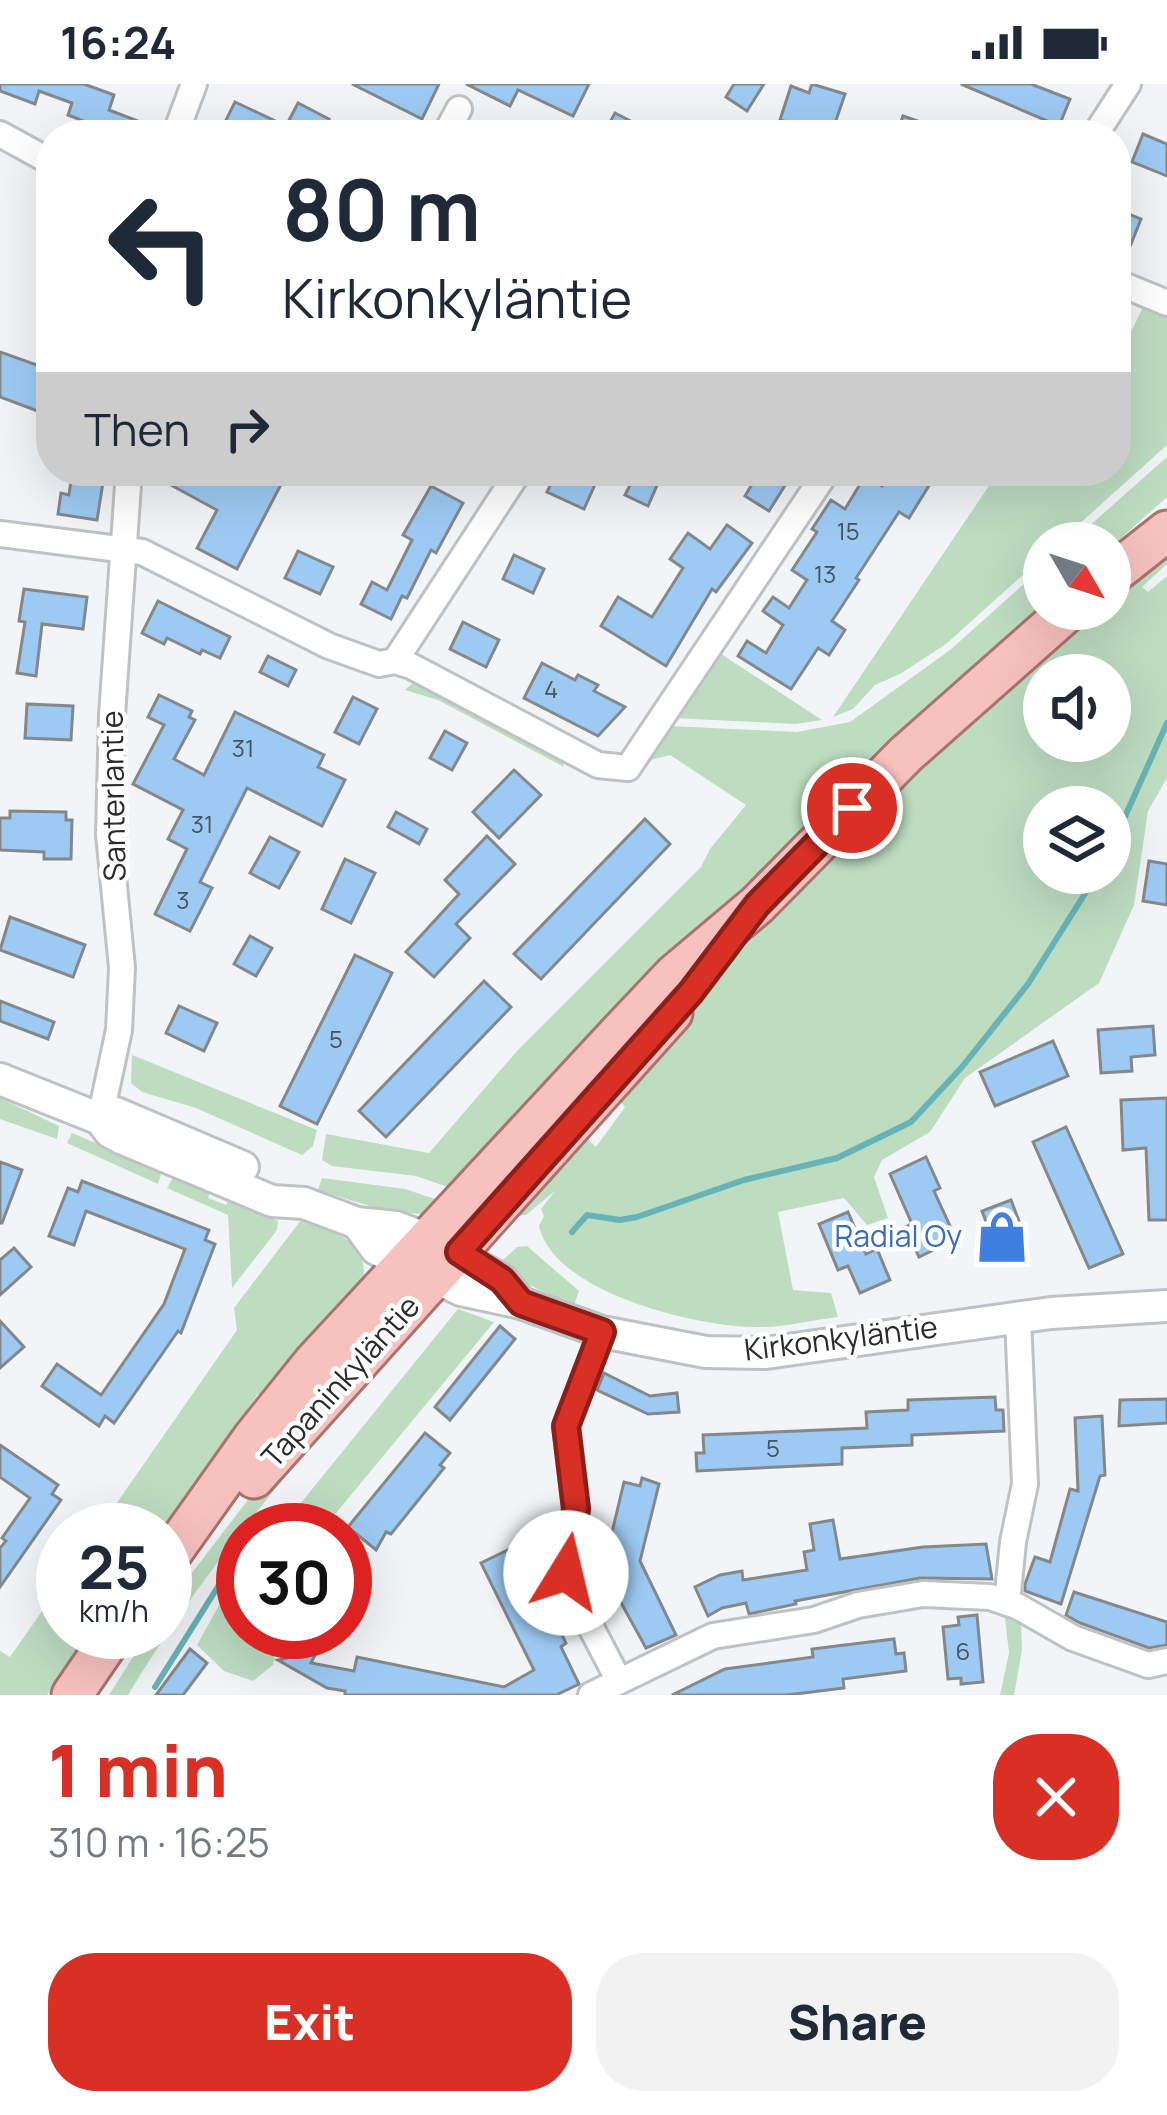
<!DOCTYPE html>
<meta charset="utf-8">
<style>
:root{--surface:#fff;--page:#f2f2f3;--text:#1f2937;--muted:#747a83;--accent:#d93025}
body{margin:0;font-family:Manrope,sans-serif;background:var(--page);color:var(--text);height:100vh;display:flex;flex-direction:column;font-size:45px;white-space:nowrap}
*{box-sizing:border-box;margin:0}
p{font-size:39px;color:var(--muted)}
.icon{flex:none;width:66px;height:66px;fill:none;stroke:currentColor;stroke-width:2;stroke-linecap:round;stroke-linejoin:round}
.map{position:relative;height:1611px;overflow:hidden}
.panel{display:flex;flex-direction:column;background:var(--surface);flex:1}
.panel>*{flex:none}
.banner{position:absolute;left:36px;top:36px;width:1095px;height:366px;border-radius:48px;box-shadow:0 12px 48px #0002;background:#fff;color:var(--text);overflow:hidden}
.needle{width:78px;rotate:129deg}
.buttons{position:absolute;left:1023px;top:438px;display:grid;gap:24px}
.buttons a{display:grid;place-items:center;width:108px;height:108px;border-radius:50%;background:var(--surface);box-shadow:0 12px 48px #0002;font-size:60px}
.speed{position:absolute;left:36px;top:1419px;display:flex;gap:24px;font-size:60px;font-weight:700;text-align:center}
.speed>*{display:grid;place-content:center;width:156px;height:156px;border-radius:50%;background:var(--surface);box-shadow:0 12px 48px #0002;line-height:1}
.speed small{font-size:30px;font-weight:400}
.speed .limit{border:18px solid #d22;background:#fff;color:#111}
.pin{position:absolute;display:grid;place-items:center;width:102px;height:102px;color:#fff;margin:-51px;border:6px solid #fff;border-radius:50%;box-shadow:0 3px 12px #0007}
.me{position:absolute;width:132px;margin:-66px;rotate:9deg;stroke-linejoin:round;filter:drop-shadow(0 0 9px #0008)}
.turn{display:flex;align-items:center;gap:42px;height:252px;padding:0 48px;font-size:54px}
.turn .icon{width:156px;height:156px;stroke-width:2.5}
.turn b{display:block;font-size:84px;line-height:102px}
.then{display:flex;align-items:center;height:114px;padding:0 48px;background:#0003;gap:24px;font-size:45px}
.round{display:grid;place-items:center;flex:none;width:126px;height:126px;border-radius:48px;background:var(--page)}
.headline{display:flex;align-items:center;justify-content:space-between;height:204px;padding:0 48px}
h1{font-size:72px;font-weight:800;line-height:90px;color:var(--accent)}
.action{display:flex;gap:24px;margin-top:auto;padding:24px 48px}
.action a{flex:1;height:138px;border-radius:48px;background:var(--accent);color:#fff;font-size:48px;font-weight:800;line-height:138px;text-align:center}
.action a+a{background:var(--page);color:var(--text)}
.status{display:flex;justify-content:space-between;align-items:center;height:84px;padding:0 60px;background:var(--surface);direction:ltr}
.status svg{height:33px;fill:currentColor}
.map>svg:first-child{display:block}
</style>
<div class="status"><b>16:24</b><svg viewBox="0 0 49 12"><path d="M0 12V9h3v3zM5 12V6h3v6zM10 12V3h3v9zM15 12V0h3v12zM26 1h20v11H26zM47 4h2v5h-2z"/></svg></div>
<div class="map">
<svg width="1167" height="1611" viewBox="0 0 1167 1611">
<rect width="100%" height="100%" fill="#f2f5f8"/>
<g fill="#bddcc0" fill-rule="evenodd">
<polygon points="1144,221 1167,231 1167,361 1058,459 1044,459 1044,472 946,560 900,590 875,601 853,625 833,633 999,387 1116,387 1116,279"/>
<polygon points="1167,373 1167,413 1110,464 1110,459 1070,459"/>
<path d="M1167,466V480L1142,503L1148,508L1167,492V694L1148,727L1134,821L1099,899L965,994L930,1048L882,1076L874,1093L888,1134L867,1141L844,1114L778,1128L793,1206L831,1209L838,1233C811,1236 782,1244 755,1243C696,1243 553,1208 539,1142L544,1132L541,1125L555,1107L526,1131L515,1132L587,1055L596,1063L625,1023L620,1017C631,1003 638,986 650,972C777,818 920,682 1066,547L1093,525H1110V511ZM1044,591H1110V657H1044ZM1044,723H1110V789H1044Z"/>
<polygon points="1044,482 1044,524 814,733 560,998 462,1108 416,1092 332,1082 322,1076 326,1050 429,1069 517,967 701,783 710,765 746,721 670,671 647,677 670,642 797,648 850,638 950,566"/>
<polygon points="718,568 822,636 795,640 674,634"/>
<polygon points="415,597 560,668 564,683 438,616 405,606"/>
<polygon points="132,971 317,1046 313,1062 302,1071 196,1024 142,1008 131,999"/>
<polygon points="0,1014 59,1042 57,1055 0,1035"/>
<polygon points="72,1049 162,1087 158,1100 67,1059"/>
<polygon points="174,1092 210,1107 208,1114 226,1121 229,1116 278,1137 277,1146 232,1204 228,1131 167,1104"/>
<path d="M322,1094L405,1105L444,1118L433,1129C395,1133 354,1117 318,1106Z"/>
<path d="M301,1136C333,1148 370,1156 363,1197L265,1312L258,1310L165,1446H98L237,1246L234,1224Z"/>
<path d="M527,1162L579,1207L574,1221C548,1209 519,1201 502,1177L517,1163Z"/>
<polygon points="458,1225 494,1238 322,1446 279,1446"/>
<path d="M415,1240L416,1245C310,1360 209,1476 128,1611H109L149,1548H165V1524L254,1408Z"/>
<polygon points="243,1489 243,1548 259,1548 275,1568 273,1581 253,1597 224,1587 197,1561 227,1507"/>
<polygon points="63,1497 63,1548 92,1548 47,1611 0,1611 0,1567 10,1573"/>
<polygon points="1005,1533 1021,1539 1022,1566 1014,1611 1000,1611 1009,1569"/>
</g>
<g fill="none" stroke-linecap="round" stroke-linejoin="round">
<g stroke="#68b3b7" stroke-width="6">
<polyline points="1110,766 1167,639"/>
<polyline points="572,1148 587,1131 620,1136 637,1133 744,1096 837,1074 911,1038 962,983 1028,900 1098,789"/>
<polyline points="155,1603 241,1466"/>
</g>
</g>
<g fill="#9dcaf3" stroke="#85888b" stroke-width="3">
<polygon points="0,0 84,0 114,11 109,26 138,37 132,51 90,51 94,41 68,31 72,19 39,7 35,20 0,7"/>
<polygon points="352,0 439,0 422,35"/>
<polygon points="466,0 589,0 573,32 518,6 510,22"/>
<polygon points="734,0 764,0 747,27 726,13"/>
<polygon points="812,0 845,10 831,51 780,36 791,2 809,9"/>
<polygon points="961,0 1031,0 1070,15 1059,42"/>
<polygon points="235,18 286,42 298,19 329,35 320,51 237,51 222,44"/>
<polygon points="615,29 658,51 603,51"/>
<polygon points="903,32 949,48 948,51 896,51"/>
<polygon points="1143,50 1167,60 1167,92 1132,78"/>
<polygon points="1116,125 1141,135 1129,165 1116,159"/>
<polygon points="0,268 51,286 51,332 0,313"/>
<polygon points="145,387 288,387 237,485 197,464 217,426"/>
<polygon points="557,387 577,387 597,396 584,425 547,408"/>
<polygon points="760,387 794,387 769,427 745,412"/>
<polygon points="892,387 938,387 909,434 899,428 856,494 859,496 832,537 845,546 829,571 818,564 791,605 738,572 747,557 766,569 783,541 763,527 773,513 789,524 807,496 792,486 817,448 812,445 831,416 845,425 865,392 882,402"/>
<polygon points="72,388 104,392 97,436 58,430 61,409 69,411"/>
<polygon points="636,389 658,399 648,422 625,411"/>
<polygon points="431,402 463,419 436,469 431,466 407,514 402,512 391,535 361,520 372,498 387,506 412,456 403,451"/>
<polygon points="727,441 752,459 716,508 712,505 666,582 601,542 618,513 652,533 683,484 670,475 688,449 710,465"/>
<polygon points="298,467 333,483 320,510 285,494"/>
<polygon points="514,471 544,485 533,509 503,495"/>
<polygon points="24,505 87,513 83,545 42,540 36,592 17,589 25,538 19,537"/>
<polygon points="158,517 230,553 220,574 202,566 200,570 167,554 164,560 142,549"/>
<polygon points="463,538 499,556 486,583 450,565"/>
<polygon points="268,572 296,586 288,602 260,588"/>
<polygon points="542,579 575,596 578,591 598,601 594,607 625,623 598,652 524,614"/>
<polygon points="159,611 192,627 189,633 195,636 174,675 204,691 235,628 324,671 318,683 345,696 322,742 247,704 200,798 212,804 190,847 155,830 187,765 168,755 183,726 133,700 164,641 148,633"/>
<polygon points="353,613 377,625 359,660 335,648"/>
<polygon points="27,620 73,622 71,656 25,654"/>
<polygon points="445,647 467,659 452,686 430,674"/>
<polygon points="514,686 541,711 499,754 473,728"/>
<polygon points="10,727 66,728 66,736 72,736 71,775 44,775 44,768 0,766 0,734 10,734"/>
<polygon points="396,728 427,745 419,760 388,743"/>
<polygon points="645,735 670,760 541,895 514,870"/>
<polygon points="487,752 515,780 456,840 470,854 434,893 406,868 459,810 445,796"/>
<polygon points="270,753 299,768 279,804 250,789"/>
<polygon points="345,775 375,789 351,839 322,825"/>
<polygon points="1149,777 1167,780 1167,821 1143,817"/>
<polygon points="10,833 85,861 73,893 0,866"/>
<polygon points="250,852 272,864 256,892 234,880"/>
<polygon points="355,871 392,889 317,1040 280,1022"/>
<polygon points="484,897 511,923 386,1053 359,1027"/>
<polygon points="0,917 54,938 48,955 0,937"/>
<polygon points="179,922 217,939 204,967 166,949"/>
<polygon points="1153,942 1155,971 1131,973 1132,987 1101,989 1098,946"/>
<polygon points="1053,957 1068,992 995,1022 980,988"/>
<polygon points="1167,1014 1167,1136 1149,1136 1146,1064 1123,1066 1121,1016"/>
<polygon points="1066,1043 1123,1170 1089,1184 1033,1058"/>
<polygon points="926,1073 940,1104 934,1107 956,1155 919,1173 905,1143 912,1140 890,1090"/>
<polygon points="0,1078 22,1086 2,1139 0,1139"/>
<polygon points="82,1097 209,1146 205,1156 215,1160 181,1249 178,1247 114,1339 105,1332 99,1342 42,1302 57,1280 101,1311 164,1220 185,1165 86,1127 74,1161 49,1152 68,1104 78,1108"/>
<polygon points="1011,1116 1025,1153 996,1164 982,1127"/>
<polygon points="848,1128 866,1170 877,1165 890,1196 860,1209 848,1182 838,1186 819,1140"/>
<polygon points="14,1164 31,1183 0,1211 0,1176"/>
<polygon points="0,1237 24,1263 0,1284"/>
<polygon points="500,1242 515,1255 450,1336 435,1323"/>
<polygon points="604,1289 650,1312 677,1309 679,1328 648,1330 597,1306"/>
<polygon points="995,1313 996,1326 1003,1326 1004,1347 912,1351 912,1361 842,1364 842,1380 697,1387 696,1369 704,1369 703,1351 867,1344 866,1328 908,1326 908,1316"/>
<polygon points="1167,1315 1167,1339 1119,1342 1120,1316"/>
<polygon points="1102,1332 1105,1391 1100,1392 1061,1520 1025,1507 1025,1500 1035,1473 1050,1478 1070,1405 1078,1407 1075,1334"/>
<polygon points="425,1349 450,1369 440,1381 444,1384 391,1450 386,1448 376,1466 348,1443"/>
<polygon points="0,1361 58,1401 52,1410 61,1416 0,1503 0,1464 6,1457 2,1454 30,1414 0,1393"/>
<polygon points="642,1394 659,1400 640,1477 676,1551 646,1564 603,1486 624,1398 640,1402"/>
<polygon points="833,1436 840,1475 923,1463 986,1460 992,1495 920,1494 795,1517 796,1520 749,1530 746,1519 722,1524 708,1532 695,1503 720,1491 742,1487 743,1496 807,1486 804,1468 814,1466 810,1440"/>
<polygon points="518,1461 566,1559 561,1563 579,1600 556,1611 345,1611 345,1607 327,1604 278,1576 287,1574 294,1563 267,1548 327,1548 311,1579 354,1587 357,1573 504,1603 534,1586 481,1479"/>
<polygon points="1074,1508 1167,1538 1167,1561 1149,1564 1080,1539 1066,1531"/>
<polygon points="977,1531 983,1598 961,1600 961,1594 948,1595 943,1543 959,1541 958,1533"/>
<polygon points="894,1555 896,1570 904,1569 906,1587 843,1595 844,1604 787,1611 672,1611 725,1585 813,1573 812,1565"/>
<polygon points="190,1565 207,1579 183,1611 156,1611"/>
</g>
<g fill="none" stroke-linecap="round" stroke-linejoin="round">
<g stroke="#bfc2c4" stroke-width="30">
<g id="minor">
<polyline points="0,50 51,78"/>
<polyline points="175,51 194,0"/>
<polyline points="445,51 459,25"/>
<polyline points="1095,51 1128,0"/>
<polyline points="1116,198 1167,219"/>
<polyline points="0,450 142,468 329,562 379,580 395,577 411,582 598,681 628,684 827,387"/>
<polyline points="395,577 519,387"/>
<polyline points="100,1035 119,946 122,884 109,750 112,631 129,387"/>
<polyline points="602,1248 566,1342 576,1425 566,1489 570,1503 619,1597"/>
<polyline points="1007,1519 1013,1458 1025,1400 1018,1234"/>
<polyline points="591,1611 713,1552 814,1536 858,1521 923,1510 990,1513 1017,1522 1073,1554 1148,1581 1167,1577"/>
</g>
</g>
<g stroke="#bfc2c4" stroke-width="36">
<g id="tertiary">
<polyline points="0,995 100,1035 110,1048 123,1055 272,1117 304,1119 357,1139 396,1143 428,1155 502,1196 521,1219"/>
<polyline points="100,1035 116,1029 243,1083"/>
<polyline points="357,1139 376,1165 461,1206 521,1219 602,1248 706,1268 766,1269 1051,1229 1167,1222"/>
</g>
</g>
<g stroke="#ab726f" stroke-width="45">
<g id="primary">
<polyline points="1110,492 1167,447"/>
<polyline points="254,1394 672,929"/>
<polyline points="165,1478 253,1354 314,1278 621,947 674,891 757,821 906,670 1070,525"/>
<polyline points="72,1611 115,1548"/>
</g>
</g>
<use href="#minor" stroke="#fff" stroke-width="24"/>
<use href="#tertiary" stroke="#fff" stroke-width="30"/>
<use href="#primary" stroke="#f7c1be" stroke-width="39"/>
</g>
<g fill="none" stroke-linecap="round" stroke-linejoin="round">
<g stroke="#8d1f18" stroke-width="30">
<polyline id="route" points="566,1489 576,1425 566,1342 602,1248 521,1219 502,1196 459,1168 691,908 757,821 852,724"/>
</g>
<use href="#route" stroke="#d93025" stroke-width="21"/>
</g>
<defs>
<g id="shop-bare" transform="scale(4.14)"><path d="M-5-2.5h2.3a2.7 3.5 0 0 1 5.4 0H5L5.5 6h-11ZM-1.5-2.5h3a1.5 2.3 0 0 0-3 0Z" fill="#3f7fe0" stroke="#fff" stroke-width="2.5" paint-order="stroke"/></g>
</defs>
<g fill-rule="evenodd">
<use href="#shop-bare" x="1002" y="1153"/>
</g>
<g text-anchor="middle" stroke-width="9" stroke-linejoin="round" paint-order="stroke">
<g font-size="24" fill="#46525d">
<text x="848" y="456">15</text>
<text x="825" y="499">13</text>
<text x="551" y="614">4</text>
<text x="243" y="673">31</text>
<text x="202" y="749">31</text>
<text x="183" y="825">3</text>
<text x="336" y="964">5</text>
<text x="773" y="1373">5</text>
<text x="963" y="1576">6</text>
</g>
<g font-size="30" fill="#292a2b" stroke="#fff">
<text transform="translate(114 712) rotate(-91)" y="10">Santerlantie</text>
<text transform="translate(841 1255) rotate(-7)" y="10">Kirkonkyläntie</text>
<text transform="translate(341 1298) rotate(-48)" y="10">Tapaninkyläntie</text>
</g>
<g font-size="30" fill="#366cbe" stroke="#fff" text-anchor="end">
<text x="962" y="1163">Radial Oy</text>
</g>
</g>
</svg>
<div class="buttons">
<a><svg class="needle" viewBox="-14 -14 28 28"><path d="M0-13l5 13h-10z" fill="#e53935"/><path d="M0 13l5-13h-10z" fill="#747a83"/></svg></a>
<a><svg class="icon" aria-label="sound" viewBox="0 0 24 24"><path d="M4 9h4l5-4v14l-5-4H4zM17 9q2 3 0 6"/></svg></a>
<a><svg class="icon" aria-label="layers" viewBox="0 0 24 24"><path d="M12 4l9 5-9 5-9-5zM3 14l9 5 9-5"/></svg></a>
</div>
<div class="speed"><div>25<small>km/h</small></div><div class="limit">30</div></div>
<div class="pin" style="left:852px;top:724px;background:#d93025"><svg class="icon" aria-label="arrive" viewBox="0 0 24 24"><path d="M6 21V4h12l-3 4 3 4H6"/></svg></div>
<svg class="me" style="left:566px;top:1489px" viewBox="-20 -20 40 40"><circle r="19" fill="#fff"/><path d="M0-13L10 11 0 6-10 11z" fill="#d93025"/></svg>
<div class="banner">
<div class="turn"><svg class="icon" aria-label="left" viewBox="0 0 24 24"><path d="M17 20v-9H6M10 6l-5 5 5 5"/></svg><div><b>80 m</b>Kirkonkyläntie</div></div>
<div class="then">Then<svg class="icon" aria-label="right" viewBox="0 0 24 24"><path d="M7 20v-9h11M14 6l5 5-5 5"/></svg></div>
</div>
</div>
<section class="panel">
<div class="headline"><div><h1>1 min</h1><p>310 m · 16:25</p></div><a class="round" style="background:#d93025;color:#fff"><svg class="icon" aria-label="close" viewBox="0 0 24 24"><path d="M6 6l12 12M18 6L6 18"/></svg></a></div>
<div class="action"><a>Exit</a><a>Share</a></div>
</section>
